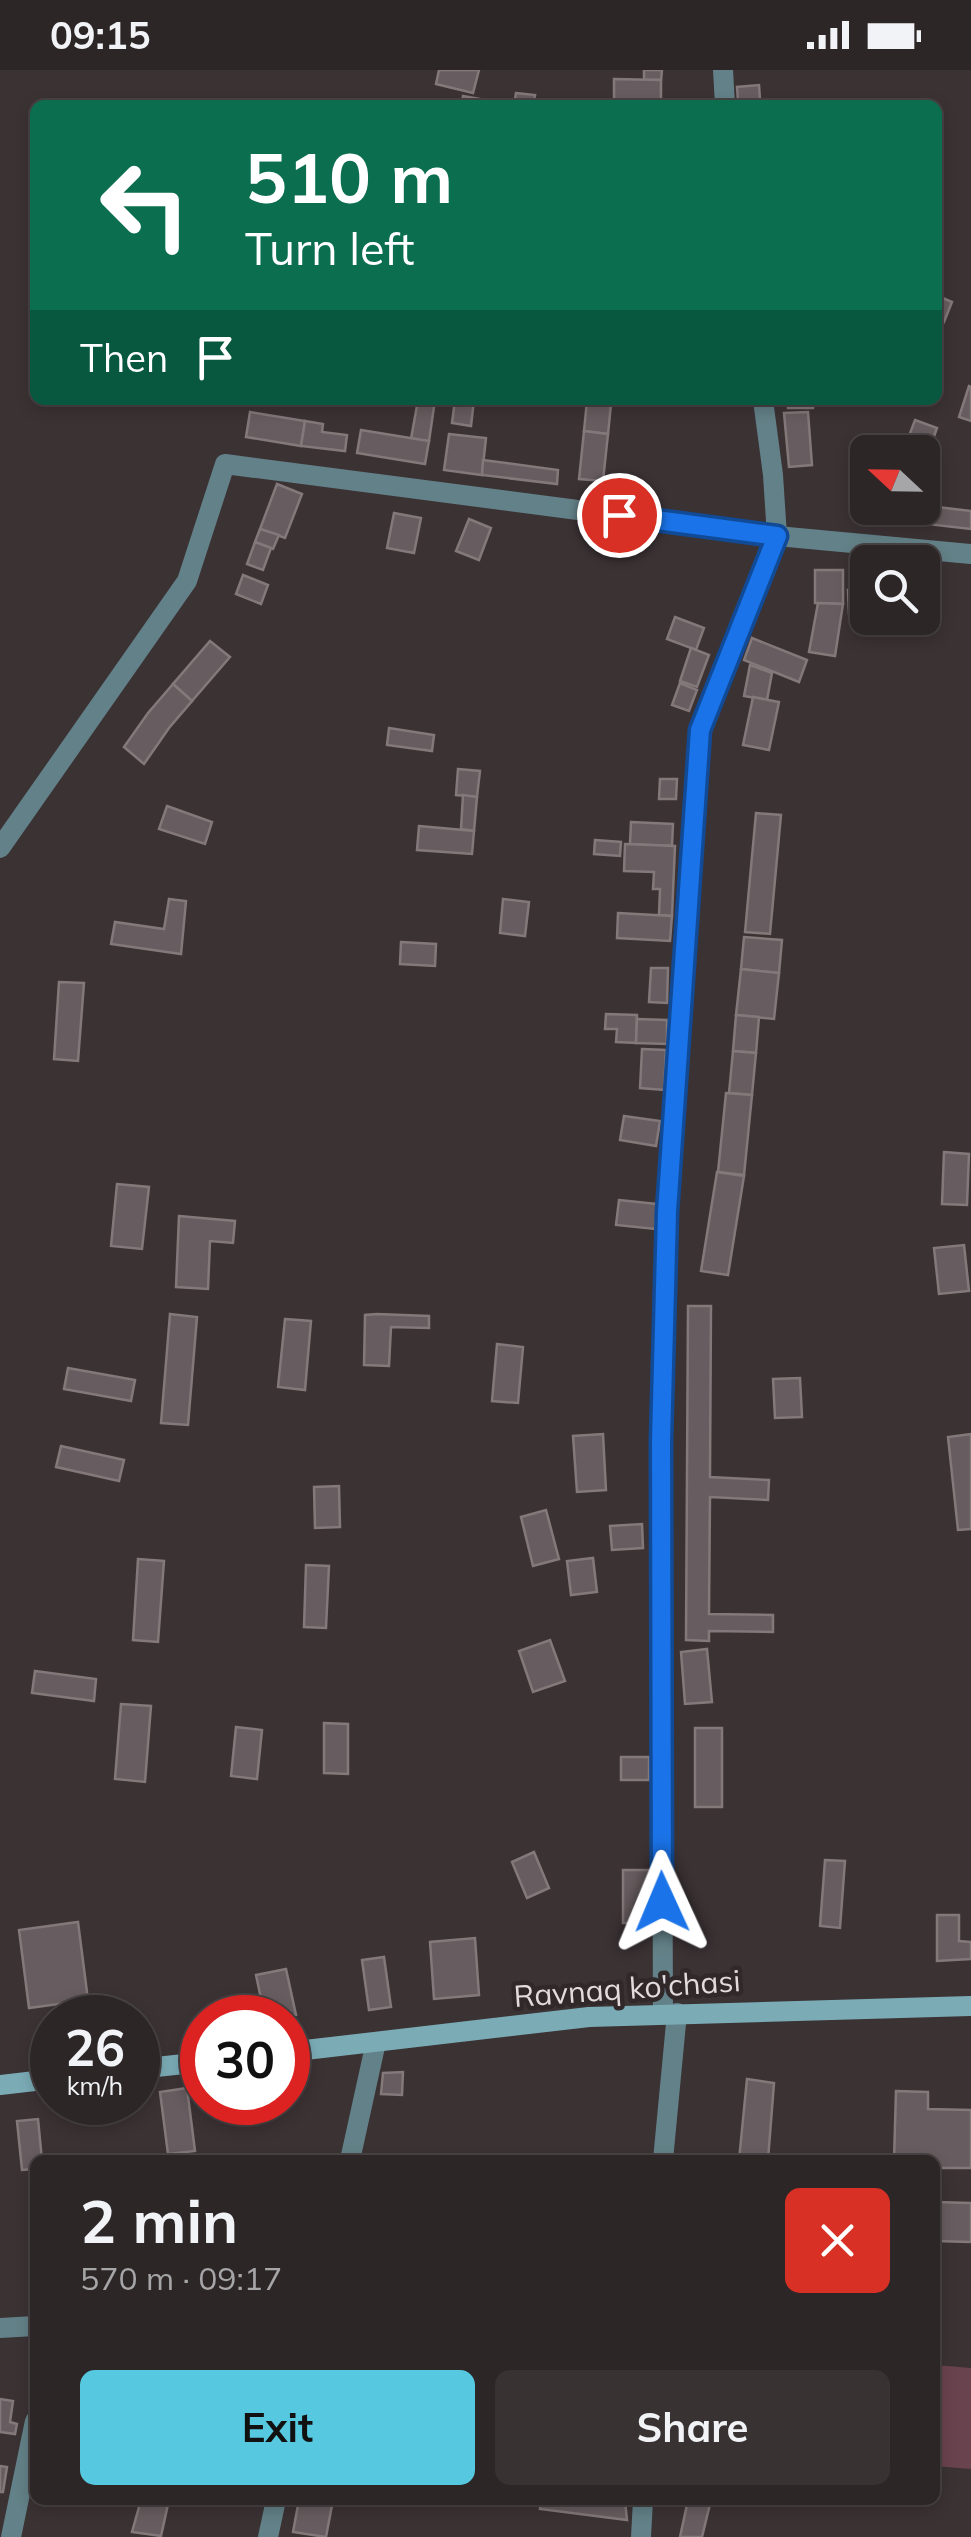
<!DOCTYPE html>
<meta charset="utf-8">
<style>
:root{--surface:#2c2627;--page:#383233;--text:#f1f3f6;--muted:#a6a5a7;--line:#484344;--accent:#56c9e0}
body{margin:0;font-family:Mulish,sans-serif;background:var(--page);color:var(--text);height:100vh;display:flex;flex-direction:column;font-size:38px;white-space:nowrap}
*{box-sizing:border-box;margin:0}
p{font-size:32px;color:var(--muted)}
.icon{flex:none;width:55px;height:55px;fill:none;stroke:currentColor;stroke-width:2;stroke-linecap:round;stroke-linejoin:round}
.map{position:relative;flex:1;overflow:hidden}
.side{position:absolute;left:30px;top:2085px;width:910px;height:350px;display:flex;flex-direction:column;background:var(--surface);border-radius:15px;box-shadow:0 5px 15px #0003,0 0 0 2px var(--line)}
.side>*{flex:none}
.top-card{position:absolute;left:30px;top:30px;width:912px;height:305px;border-radius:15px;box-shadow:0 5px 15px #0003,0 0 0 2px var(--line);background:#0b6e4f;color:#fff;overflow:hidden}
.needle{width:65px;rotate:292deg}
.controls{position:absolute;left:850px;top:365px;display:grid;gap:20px}
.controls a{display:grid;place-items:center;width:90px;height:90px;border-radius:15px;background:var(--surface);box-shadow:0 5px 15px #0003,0 0 0 2px var(--line);font-size:50px}
.speed{position:absolute;left:30px;top:1925px;display:flex;gap:20px;font-size:50px;font-weight:700;text-align:center}
.speed>*{display:grid;place-content:center;width:130px;height:130px;border-radius:50%;background:var(--surface);box-shadow:0 5px 15px #0003,0 0 0 2px var(--line);line-height:1}
.speed small{font-size:25px;font-weight:400}
.speed .limit{border:15px solid #d22;background:#fff;color:#111}
.pin{position:absolute;display:grid;place-items:center;width:85px;height:85px;color:#fff;margin:-42px;border:5px solid #fff;border-radius:50%;box-shadow:0 2px 10px #0007}
.me{position:absolute;width:110px;margin:-55px;rotate:359deg;stroke-linejoin:round;filter:drop-shadow(0 0 8px #0008)}
.turn{display:flex;align-items:center;gap:35px;height:210px;padding:0 50px;font-size:45px}
.turn .icon{width:130px;height:130px;stroke-width:2.5}
.turn b{display:block;font-size:70px;line-height:85px}
.then{display:flex;align-items:center;height:95px;padding:0 50px;background:#0003;gap:20px;font-size:38px}
.round{display:grid;place-items:center;flex:none;width:105px;height:105px;border-radius:15px;background:var(--page)}
.head{display:flex;align-items:center;justify-content:space-between;height:170px;padding:0 50px}
h1{font-size:60px;font-weight:700;line-height:75px}
.cta{display:flex;gap:20px;margin-top:auto;padding:20px 50px}
.cta a{flex:1;height:115px;border-radius:15px;background:var(--accent);color:#111;font-size:40px;font-weight:700;line-height:115px;text-align:center}
.cta a+a{background:var(--page);color:var(--text)}
.status{display:flex;justify-content:space-between;align-items:center;height:70px;padding:0 50px;background:var(--surface);direction:ltr}
.status svg{height:28px;fill:currentColor}
.map>svg:first-child{display:block}
</style>
<div class="status"><b>09:15</b><svg viewBox="0 0 49 12"><path d="M0 12V9h3v3zM5 12V6h3v6zM10 12V3h3v9zM15 12V0h3v12zM26 1h20v11H26zM47 4h2v5h-2z"/></svg></div>
<div class="map">
<svg width="971" height="2467" viewBox="0 0 971 2467">
<rect width="100%" height="100%" fill="#3b3234"/>
<polygon fill="#69434e" points="935,2295 971,2298 971,2399 935,2396"/>
<g fill="#675c5f" stroke="#83787a" stroke-width="2.5">
<polygon points="439,0 479,0 473,23 436,14"/>
<polygon points="644,0 662,0 661,10 644,10"/>
<polygon points="614,9 661,10 661,32 614,32"/>
<polygon points="759,15 760,29 738,31 737,17"/>
<polygon points="516,23 535,25 533,35 514,35"/>
<polygon points="463,26 480,29 479,35 462,35"/>
<polygon points="760,29 761,35 735,35 735,31"/>
<polygon points="938,226 952,232 944,252 938,249"/>
<polygon points="969,316 971,317 971,351 959,347"/>
<polygon points="418,330 435,330 429,371 411,369"/>
<polygon points="455,330 474,330 471,356 452,353"/>
<polygon points="788,330 814,330 813,338 788,338"/>
<polygon points="587,331 611,334 608,364 584,361"/>
<polygon points="250,342 305,351 301,376 246,367"/>
<polygon points="808,342 812,395 789,397 784,343"/>
<polygon points="915,350 937,358 925,392 922,391 922,382 903,382"/>
<polygon points="305,351 323,354 322,362 347,365 345,381 301,376"/>
<polygon points="361,360 429,371 425,394 357,383"/>
<polygon points="584,361 608,364 603,411 579,409"/>
<polygon points="449,364 486,368 482,405 444,400"/>
<polygon points="483,390 558,400 557,414 482,405"/>
<polygon points="277,414 302,424 285,468 260,459"/>
<polygon points="868,423 868,438 884,438 876,453 857,443"/>
<polygon points="929,436 971,441 971,459 927,454"/>
<polygon points="394,443 421,448 414,483 387,478"/>
<polygon points="469,449 491,458 479,490 456,481"/>
<polygon points="260,459 279,465 273,479 255,472"/>
<polygon points="255,472 271,478 263,500 247,494"/>
<polygon points="815,500 843,500 843,534 815,533"/>
<polygon points="243,505 268,515 261,534 236,524"/>
<polygon points="848,520 868,520 868,544 849,544"/>
<polygon points="818,533 843,534 835,586 809,582"/>
<polygon points="675,547 704,558 696,580 667,569"/>
<polygon points="752,568 807,590 799,612 744,590"/>
<polygon points="210,571 230,587 192,631 173,614"/>
<polygon points="691,578 709,585 697,617 680,611"/>
<polygon points="750,595 772,603 767,630 744,626"/>
<polygon points="680,613 697,620 689,641 672,635"/>
<polygon points="173,614 192,631 169,658 144,694 124,677 148,643"/>
<polygon points="753,627 779,632 769,680 743,675"/>
<polygon points="389,658 434,665 432,681 387,675"/>
<polygon points="458,699 480,701 477,727 456,725"/>
<polygon points="660,709 677,709 676,729 659,729"/>
<polygon points="463,725 477,727 474,761 461,759"/>
<polygon points="167,736 212,752 205,774 159,759"/>
<polygon points="756,743 781,745 770,864 745,862"/>
<polygon points="631,752 673,754 672,776 630,774"/>
<polygon points="419,756 474,761 472,784 417,780"/>
<polygon points="595,770 621,772 620,786 594,784"/>
<polygon points="625,774 675,776 672,846 659,845 660,819 653,819 654,802 624,801"/>
<polygon points="169,829 186,831 181,884 111,874 115,852 164,859"/>
<polygon points="503,829 529,832 525,866 500,863"/>
<polygon points="618,843 672,846 670,871 617,868"/>
<polygon points="744,867 782,870 779,903 741,899"/>
<polygon points="401,872 436,874 435,896 400,894"/>
<polygon points="651,898 668,898 667,933 649,932"/>
<polygon points="741,899 779,903 774,949 736,945"/>
<polygon points="59,912 84,913 78,991 54,989"/>
<polygon points="606,944 637,945 636,973 616,972 617,959 605,959"/>
<polygon points="736,945 759,947 756,983 733,981"/>
<polygon points="637,949 667,950 667,974 636,973"/>
<polygon points="642,979 666,980 664,1020 640,1018"/>
<polygon points="733,981 756,983 752,1025 729,1023"/>
<polygon points="726,1023 752,1025 744,1105 718,1102"/>
<polygon points="624,1046 660,1051 656,1076 620,1070"/>
<polygon points="944,1082 969,1084 967,1135 942,1134"/>
<polygon points="717,1102 744,1106 728,1205 701,1201"/>
<polygon points="117,1114 149,1117 142,1179 111,1176"/>
<polygon points="619,1130 658,1134 655,1159 616,1155"/>
<polygon points="179,1146 235,1151 233,1173 210,1171 208,1219 176,1217"/>
<polygon points="964,1175 969,1221 939,1224 934,1178"/>
<polygon points="688,1236 711,1236 710,1407 769,1410 768,1430 710,1427 709,1544 773,1545 773,1562 709,1561 709,1571 686,1570"/>
<polygon points="170,1244 197,1247 188,1355 161,1353"/>
<polygon points="377,1244 429,1246 429,1258 391,1257 389,1296 364,1295 365,1245"/>
<polygon points="285,1249 311,1251 305,1320 278,1317"/>
<polygon points="497,1274 523,1277 518,1333 492,1331"/>
<polygon points="68,1298 135,1310 131,1331 64,1319"/>
<polygon points="800,1308 802,1347 775,1348 773,1309"/>
<polygon points="603,1364 606,1420 577,1422 573,1366"/>
<polygon points="971,1364 971,1459 958,1460 948,1367"/>
<polygon points="61,1376 124,1390 119,1411 56,1397"/>
<polygon points="339,1416 340,1457 315,1458 314,1417"/>
<polygon points="546,1440 559,1489 533,1496 521,1447"/>
<polygon points="642,1454 643,1478 612,1480 610,1456"/>
<polygon points="593,1488 597,1522 571,1525 567,1491"/>
<polygon points="138,1489 164,1491 158,1572 133,1570"/>
<polygon points="306,1495 329,1496 326,1558 304,1557"/>
<polygon points="550,1570 565,1611 533,1622 519,1581"/>
<polygon points="707,1579 712,1632 685,1634 681,1582"/>
<polygon points="35,1601 96,1609 94,1631 32,1623"/>
<polygon points="121,1634 151,1636 145,1712 115,1709"/>
<polygon points="324,1653 348,1654 348,1704 324,1703"/>
<polygon points="236,1657 262,1660 257,1709 231,1706"/>
<rect x="695" y="1658" width="27" height="79"/>
<rect x="621" y="1687" width="28" height="23"/>
<polygon points="534,1782 549,1818 527,1828 512,1792"/>
<polygon points="825,1790 845,1791 840,1858 820,1856"/>
<rect x="623" y="1800" width="28" height="53"/>
<polygon points="937,1845 959,1845 959,1871 971,1872 971,1889 937,1891"/>
<polygon points="78,1852 88,1930 29,1938 19,1860"/>
<polygon points="475,1868 479,1925 434,1929 430,1872"/>
<polygon points="384,1887 391,1937 369,1940 362,1890"/>
<polygon points="286,1899 296,1945 265,1948 256,1905"/>
<polygon points="403,2002 402,2025 381,2024 383,2003"/>
<polygon points="747,2009 774,2013 768,2090 739,2090"/>
<polygon points="187,2018 195,2081 168,2084 160,2022"/>
<polygon points="896,2021 928,2022 928,2039 971,2040 971,2098 935,2098 935,2090 894,2090"/>
<polygon points="38,2049 42,2090 35,2090 35,2099 22,2100 17,2051"/>
<polygon points="935,2132 971,2133 971,2172 935,2171"/>
<polygon points="0,2329 13,2331 10,2352 17,2354 15,2364 0,2362"/>
<polygon points="0,2396 7,2397 3,2422 0,2422"/>
<polygon points="141,2430 169,2430 161,2466 132,2462"/>
<polygon points="299,2430 333,2430 326,2467 293,2462"/>
<polygon points="541,2430 588,2430 601,2435 602,2430 625,2430 627,2450 540,2439"/>
<polygon points="688,2430 711,2430 702,2467 680,2467"/>
</g>
<g fill="none" stroke-linecap="round" stroke-linejoin="round">
<g stroke="#638188" stroke-width="20">
<polyline points="723,0 725,35"/>
<polyline points="0,778 187,511 225,394 777,466 971,484"/>
<polyline points="663,1944 661,1371 667,1142 700,660 777,466 773,405 763,330"/>
<polyline points="350,2090 376,1972"/>
<polyline points="663,2090 677,1943"/>
<polyline points="0,2258 35,2256"/>
<polyline points="11,2467 35,2351"/>
<polyline points="268,2467 276,2430"/>
<polyline points="641,2467 643,2430"/>
</g>
<g stroke="#7bacb6" stroke-width="20">
<polyline points="288,1982 589,1947 971,1936"/>
<polyline points="138,1999 202,1992"/>
<polyline points="0,2015 52,2009"/>
</g>
</g>
<g fill="none" stroke-linecap="round" stroke-linejoin="round">
<g stroke="#114b97" stroke-width="25">
<polyline id="route" points="619,445 777,466 700,660 667,1142 661,1371 662,1832"/>
</g>
<use href="#route" stroke="#1a73e8" stroke-width="18"/>
</g>
<g text-anchor="middle" stroke-width="9" stroke-linejoin="round" paint-order="stroke">
<g font-size="30" fill="#e3dcde" stroke="#31282a">
<text transform="translate(627 1919) rotate(-4)" y="10">Ravnaq ko'chasi</text>
</g>
</g>
</svg>
<div class="controls">
<a><svg class="needle" viewBox="-14 -14 28 28"><path d="M0-13l5 13h-10z" fill="#e53935"/><path d="M0 13l5-13h-10z" fill="#a6a5a7"/></svg></a>
<a><svg class="icon" aria-label="search" viewBox="0 0 24 24"><circle cx="10" cy="10" r="6"/><path d="M15 15l6 6"/></svg></a>
</div>
<div class="speed"><div>26<small>km/h</small></div><div class="limit">30</div></div>
<div class="pin" style="left:619px;top:445px;background:#d93025"><svg class="icon" aria-label="arrive" viewBox="0 0 24 24"><path d="M6 21V4h12l-3 4 3 4H6"/></svg></div>
<svg class="me" style="left:662px;top:1832px" viewBox="-20 -20 40 40"><path d="M0-17L14 15 0 8-14 15z" fill="#1a73e8" stroke="#fff" stroke-width="4"/></svg>
<div class="top-card">
<div class="turn"><svg class="icon" aria-label="left" viewBox="0 0 24 24"><path d="M17 20v-9H6M10 6l-5 5 5 5"/></svg><div><b>510 m</b>Turn left</div></div>
<div class="then">Then<svg class="icon" aria-label="arrive" viewBox="0 0 24 24"><path d="M6 21V4h12l-3 4 3 4H6"/></svg></div>
</div>
<section class="side">
<div class="head"><div><h1>2 min</h1><p>570 m · 09:17</p></div><a class="round" style="background:#d93025;color:#fff"><svg class="icon" aria-label="close" viewBox="0 0 24 24"><path d="M6 6l12 12M18 6L6 18"/></svg></a></div>
<div class="cta"><a>Exit</a><a>Share</a></div>
</section>
</div>
